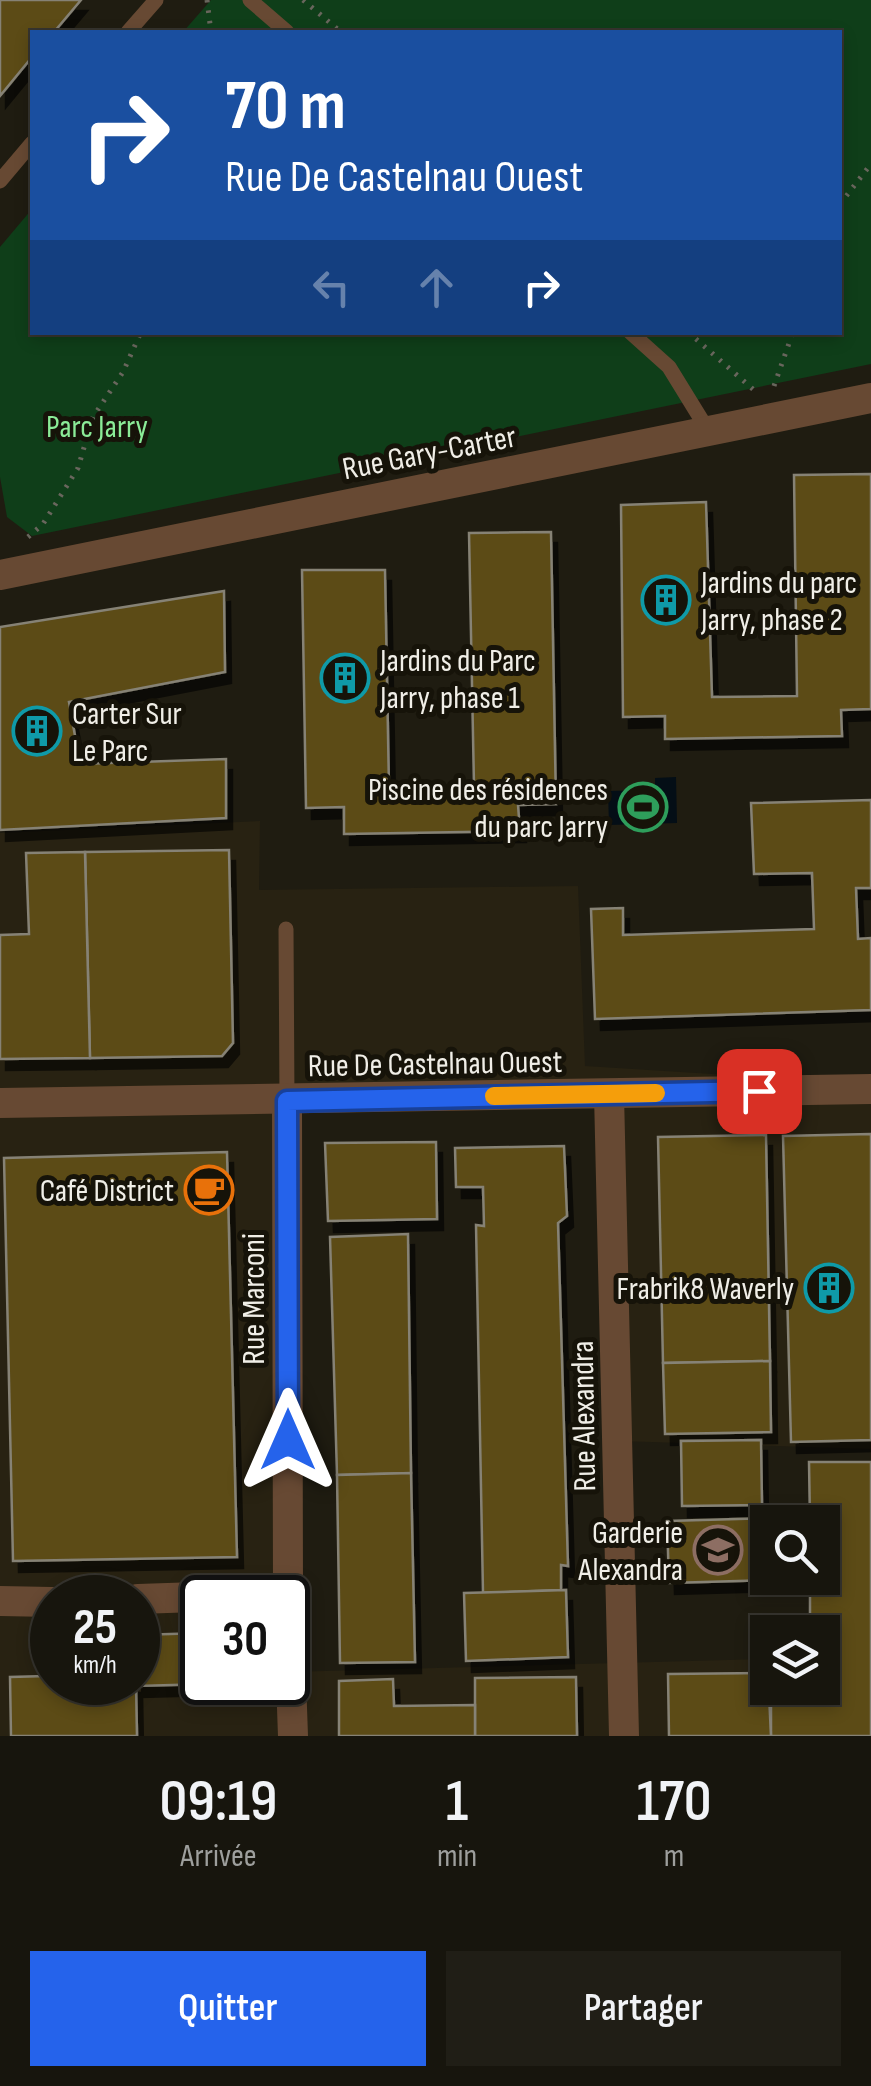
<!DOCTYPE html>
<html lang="fr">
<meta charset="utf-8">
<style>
:root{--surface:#17150d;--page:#201e16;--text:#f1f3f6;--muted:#9e9f9d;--line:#36342e;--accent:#2563eb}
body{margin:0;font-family:"Sofia Sans Condensed",sans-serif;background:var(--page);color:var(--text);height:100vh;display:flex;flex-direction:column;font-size:38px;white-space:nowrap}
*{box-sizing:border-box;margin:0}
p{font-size:32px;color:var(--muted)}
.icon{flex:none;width:55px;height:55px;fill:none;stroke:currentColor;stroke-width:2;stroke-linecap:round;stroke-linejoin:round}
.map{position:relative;height:1736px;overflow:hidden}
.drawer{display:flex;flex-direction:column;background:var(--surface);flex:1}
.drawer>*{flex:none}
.banner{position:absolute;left:30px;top:30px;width:812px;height:305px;border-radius:0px;box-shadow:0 5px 15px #0003,0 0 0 2px var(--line);background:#1a4fa0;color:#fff;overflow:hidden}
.tools{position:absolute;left:750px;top:1505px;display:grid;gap:20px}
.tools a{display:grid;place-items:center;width:90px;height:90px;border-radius:0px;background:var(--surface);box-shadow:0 5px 15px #0003,0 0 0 2px var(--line);font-size:50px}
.speed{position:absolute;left:30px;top:1575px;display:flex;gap:20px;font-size:50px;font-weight:700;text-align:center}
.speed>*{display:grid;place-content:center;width:130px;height:130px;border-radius:50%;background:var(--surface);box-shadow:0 5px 15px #0003,0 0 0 2px var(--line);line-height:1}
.speed small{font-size:25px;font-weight:400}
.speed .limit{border:5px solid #111;border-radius:15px;background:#fff;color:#111}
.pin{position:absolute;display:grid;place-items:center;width:85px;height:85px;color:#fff;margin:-42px;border-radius:20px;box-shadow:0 5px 15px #0006}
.me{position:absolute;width:110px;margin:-55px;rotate:0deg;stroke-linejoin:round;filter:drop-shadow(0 0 8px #0008)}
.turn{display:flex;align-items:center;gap:35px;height:210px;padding:0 30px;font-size:45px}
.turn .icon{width:130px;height:130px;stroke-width:2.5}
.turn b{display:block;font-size:70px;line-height:85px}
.lanes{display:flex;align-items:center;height:95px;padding:0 30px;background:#0003;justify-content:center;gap:50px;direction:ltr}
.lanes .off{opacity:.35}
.eta{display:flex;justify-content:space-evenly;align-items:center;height:170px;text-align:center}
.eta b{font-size:60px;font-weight:600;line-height:70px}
.cta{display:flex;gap:20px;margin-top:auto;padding:20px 30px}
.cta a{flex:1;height:115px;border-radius:0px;background:var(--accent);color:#fff;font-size:40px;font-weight:600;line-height:115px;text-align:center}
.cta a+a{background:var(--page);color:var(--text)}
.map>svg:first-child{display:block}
</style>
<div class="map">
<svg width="871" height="1736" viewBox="0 0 871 1736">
<defs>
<filter id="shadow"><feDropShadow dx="6" dy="11" stdDeviation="0" flood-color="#0009"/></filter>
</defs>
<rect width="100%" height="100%" fill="#1f1c11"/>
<path fill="#282212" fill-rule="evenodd" d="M260,821L259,890L578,886L585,1066L871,1084V1449L619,1441L608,1094L287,1101L288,1593L202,1598V1682H288V1672L767,1659L768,1688H822L871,1736H0V833ZM52,1598H138V1682H52Z"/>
<polygon fill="#0f3e19" points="211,0 871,0 871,364 32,536 7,517 0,477 0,247 32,209 32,332 840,332 840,32 183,32"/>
<polygon fill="#040e16" points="676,777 677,823 609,825 608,791 655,790 655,778"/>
<g fill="#5b4b19" stroke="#868275" stroke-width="2.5" filter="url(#shadow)">
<polygon points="0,0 81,0 54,32 32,32 32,57 0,96"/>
<polygon points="871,474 871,709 841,710 842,736 665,739 665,716 623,717 621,505 706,502 712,697 797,696 794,475"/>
<polygon points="551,532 556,804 518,805 520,831 344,834 344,807 306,808 302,570 385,570 389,788 395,795 466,794 474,786 469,533"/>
<polygon points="224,591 225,672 69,702 80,764 226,759 226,818 0,830 0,627"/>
<polygon points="871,800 871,888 856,888 858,939 871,938 871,1010 595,1019 591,909 623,908 623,935 814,929 812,873 754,874 751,803"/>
<polygon points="229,850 233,1043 222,1056 90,1058 85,852"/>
<polygon points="85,852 90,1058 0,1059 0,935 29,934 26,853"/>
<polygon points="871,1134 871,1440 791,1442 783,1136"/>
<polygon points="766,1135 770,1361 663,1363 658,1137"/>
<polygon points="436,1142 437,1219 328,1221 325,1143"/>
<polygon points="564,1146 567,1216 558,1223 568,1566 561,1565 561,1590 483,1593 476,1225 484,1226 483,1187 456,1187 455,1148"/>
<polygon points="227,1152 237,1557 13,1561 4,1158"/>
<polygon points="408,1234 411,1473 337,1475 330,1237"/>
<polygon points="770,1361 771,1432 665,1434 663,1363"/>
<polygon points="761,1440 762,1505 682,1506 681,1441"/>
<polygon points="809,1462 871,1462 871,1736 771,1736 771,1688 822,1688 822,1632 810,1632 810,1578 822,1578 822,1522 810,1522"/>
<polygon points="411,1473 415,1662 340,1663 337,1475"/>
<polygon points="775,1518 776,1522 768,1522 768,1578 777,1580 669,1583 667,1521"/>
<polygon points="566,1590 568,1657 466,1661 464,1593"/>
<polygon points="202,1633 202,1682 246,1683 136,1686 138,1635"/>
<polygon points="52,1637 52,1682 136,1682 137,1736 11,1736 10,1677 46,1676 45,1638"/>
<polygon points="768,1673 771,1736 669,1736 668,1674"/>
<polygon points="576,1677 577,1736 475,1736 475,1678"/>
<polygon points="393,1679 394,1706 475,1705 475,1736 339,1736 339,1681"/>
</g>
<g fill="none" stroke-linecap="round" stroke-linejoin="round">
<g stroke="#69665d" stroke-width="5" stroke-dasharray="2.5 8" stroke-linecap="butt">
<polyline points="207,0 211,32"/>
<polyline points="303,0 341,32"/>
<polyline points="840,204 871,164"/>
<polyline points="688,332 755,391"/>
<polyline points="774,386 793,332"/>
<polyline points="28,537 43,524 78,468 93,417 123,372 141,332"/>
</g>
<g stroke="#674933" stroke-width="15">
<polyline points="250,0 287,32"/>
<polyline points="128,32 156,0"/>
<polyline points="0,181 32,143"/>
<polyline points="630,332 669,367 709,432"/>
<polyline points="286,929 287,1101"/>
</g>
<g stroke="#674933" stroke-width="30">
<polyline points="0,575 871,398"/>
<polyline points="609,1094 624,1736"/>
<polyline points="287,1101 288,1594 293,1736"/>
<polyline points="0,1103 871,1089"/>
<polyline points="138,1599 288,1594"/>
<polyline points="0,1601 52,1602"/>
</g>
</g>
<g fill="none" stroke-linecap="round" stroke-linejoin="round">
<g stroke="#184099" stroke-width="25">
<polyline id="route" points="288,1440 287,1101 759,1091"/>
</g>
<use href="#route" stroke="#2563eb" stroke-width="18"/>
<polyline stroke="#f59e0b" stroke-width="18" points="494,1096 656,1093"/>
</g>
<defs>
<g id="building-ring" transform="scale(2.5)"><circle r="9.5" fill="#161309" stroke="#0f9aa8" stroke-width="1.5"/><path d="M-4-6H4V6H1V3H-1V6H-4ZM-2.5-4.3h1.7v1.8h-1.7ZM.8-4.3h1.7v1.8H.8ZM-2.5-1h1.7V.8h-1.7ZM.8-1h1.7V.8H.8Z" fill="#0f9aa8"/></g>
<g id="stadium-ring" transform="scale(2.5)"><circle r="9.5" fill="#161309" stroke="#2e9e5b" stroke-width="1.5"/><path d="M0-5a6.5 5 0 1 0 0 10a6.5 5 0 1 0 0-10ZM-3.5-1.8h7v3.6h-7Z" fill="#2e9e5b"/></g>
<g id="cafe-ring" transform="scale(2.5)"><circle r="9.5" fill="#161309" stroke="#e8710a" stroke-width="1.5"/><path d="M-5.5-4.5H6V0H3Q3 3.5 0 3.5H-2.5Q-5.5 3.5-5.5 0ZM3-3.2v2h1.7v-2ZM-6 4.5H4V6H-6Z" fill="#e8710a"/></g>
<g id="school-ring" transform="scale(2.5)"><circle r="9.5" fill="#161309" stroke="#8d6e63" stroke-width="1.5"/><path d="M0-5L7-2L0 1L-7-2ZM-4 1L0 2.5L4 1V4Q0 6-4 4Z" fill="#8d6e63"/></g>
</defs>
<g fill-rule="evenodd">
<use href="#building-ring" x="666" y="600"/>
<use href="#building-ring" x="345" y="678"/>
<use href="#building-ring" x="37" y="731"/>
<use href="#stadium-ring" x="643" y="807"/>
<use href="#cafe-ring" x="209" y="1190"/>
<use href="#building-ring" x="829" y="1288"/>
<use href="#school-ring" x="718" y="1550"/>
</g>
<g text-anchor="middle" stroke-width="10" stroke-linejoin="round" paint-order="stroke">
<g font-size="32" fill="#8beb97" stroke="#161309">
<text x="97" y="437">Parc Jarry</text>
</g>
<g font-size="32" fill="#f0eee7" stroke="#161309">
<text transform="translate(429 452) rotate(-11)" y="11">Rue Gary-Carter</text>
<text transform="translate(435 1063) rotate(-1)" y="11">Rue De Castelnau Ouest</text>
<text transform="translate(253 1299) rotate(-90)" y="11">Rue Marconi</text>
<text transform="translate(583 1416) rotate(-91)" y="11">Rue Alexandra</text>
</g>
<g font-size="32" fill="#f0eee7" stroke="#161309" text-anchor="end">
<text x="701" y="593" text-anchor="start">Jardins du parc<tspan x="701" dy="37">Jarry, phase 2</tspan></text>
<text x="380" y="671" text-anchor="start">Jardins du Parc<tspan x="380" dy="37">Jarry, phase 1</tspan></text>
<text x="72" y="724" text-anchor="start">Carter Sur<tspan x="72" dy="37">Le Parc</tspan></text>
<text x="608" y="800">Piscine des résidences<tspan x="608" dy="37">du parc Jarry</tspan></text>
<text x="174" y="1201">Café District</text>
<text x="794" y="1299">Frabrik8 Waverly</text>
<text x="683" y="1543">Garderie<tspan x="683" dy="37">Alexandra</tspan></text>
</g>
</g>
</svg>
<div class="tools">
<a><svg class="icon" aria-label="search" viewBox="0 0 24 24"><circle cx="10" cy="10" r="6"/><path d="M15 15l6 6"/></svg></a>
<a><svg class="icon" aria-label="layers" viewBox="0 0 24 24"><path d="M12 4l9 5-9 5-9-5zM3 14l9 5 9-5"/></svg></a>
</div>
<div class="speed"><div>25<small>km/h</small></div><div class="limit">30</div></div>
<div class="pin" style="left:759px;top:1091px;background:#d93025"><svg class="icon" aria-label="arrive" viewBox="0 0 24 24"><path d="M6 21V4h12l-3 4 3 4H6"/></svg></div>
<svg class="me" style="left:288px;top:1440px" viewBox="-20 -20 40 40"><path d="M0-17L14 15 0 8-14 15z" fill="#2563eb" stroke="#fff" stroke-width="4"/></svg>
<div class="banner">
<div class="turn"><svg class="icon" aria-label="right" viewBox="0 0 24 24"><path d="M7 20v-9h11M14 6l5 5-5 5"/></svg><div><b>70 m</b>Rue De Castelnau Ouest</div></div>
<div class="lanes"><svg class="icon off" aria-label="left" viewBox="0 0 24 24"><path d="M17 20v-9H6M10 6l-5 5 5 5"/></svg><svg class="icon off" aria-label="ahead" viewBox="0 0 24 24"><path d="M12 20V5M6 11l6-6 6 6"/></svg><svg class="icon" aria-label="right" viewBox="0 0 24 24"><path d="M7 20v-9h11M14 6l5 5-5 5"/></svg></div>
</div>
</div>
<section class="drawer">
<div class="eta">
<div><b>09:19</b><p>Arrivée</p></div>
<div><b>1</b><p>min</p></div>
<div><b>170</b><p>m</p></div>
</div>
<div class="cta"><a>Quitter</a><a>Partager</a></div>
</section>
